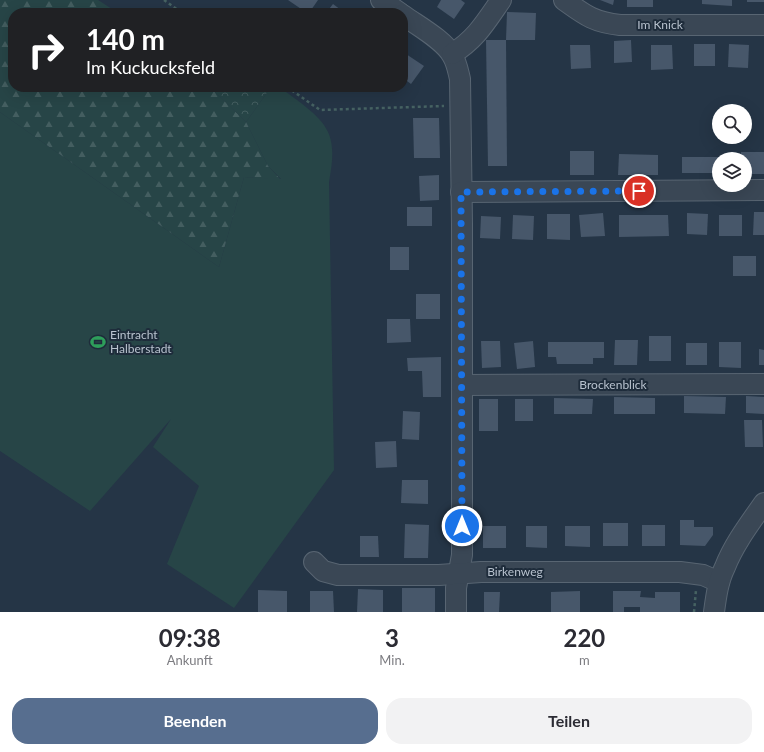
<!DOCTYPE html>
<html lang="de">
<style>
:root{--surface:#fff;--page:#f2f2f3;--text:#2b2b33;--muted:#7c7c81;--accent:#576e8f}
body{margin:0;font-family:Lato,sans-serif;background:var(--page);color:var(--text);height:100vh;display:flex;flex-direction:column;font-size:15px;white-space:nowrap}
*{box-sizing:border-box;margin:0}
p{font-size:13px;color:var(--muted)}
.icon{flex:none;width:22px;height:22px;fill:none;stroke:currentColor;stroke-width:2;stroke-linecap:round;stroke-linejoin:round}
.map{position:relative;height:612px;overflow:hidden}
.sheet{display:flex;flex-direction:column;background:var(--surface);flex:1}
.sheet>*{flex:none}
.guide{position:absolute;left:8px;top:8px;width:400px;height:84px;border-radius:16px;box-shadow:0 4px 16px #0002;background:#202124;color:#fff;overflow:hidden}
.controls{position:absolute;left:712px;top:104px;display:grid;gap:8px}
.controls a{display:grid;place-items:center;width:40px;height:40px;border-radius:50%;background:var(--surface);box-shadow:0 4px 16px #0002;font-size:20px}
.pin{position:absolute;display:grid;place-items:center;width:34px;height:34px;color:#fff;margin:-17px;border:2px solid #fff;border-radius:50%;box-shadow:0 1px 4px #0007}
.me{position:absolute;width:44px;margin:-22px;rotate:0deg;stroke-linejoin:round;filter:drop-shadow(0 0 3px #0008)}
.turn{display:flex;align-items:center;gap:14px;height:84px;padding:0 12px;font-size:18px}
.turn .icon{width:52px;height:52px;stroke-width:2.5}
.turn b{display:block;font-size:28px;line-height:34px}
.eta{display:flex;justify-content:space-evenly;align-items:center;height:68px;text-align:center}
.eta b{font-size:24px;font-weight:700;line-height:28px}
.cta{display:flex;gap:8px;margin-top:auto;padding:8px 12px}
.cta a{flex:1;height:46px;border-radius:16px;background:var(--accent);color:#fff;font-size:16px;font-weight:700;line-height:46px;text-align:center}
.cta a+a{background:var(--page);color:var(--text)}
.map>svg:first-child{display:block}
</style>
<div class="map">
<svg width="764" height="612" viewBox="0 0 764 612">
<defs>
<pattern id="forest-firs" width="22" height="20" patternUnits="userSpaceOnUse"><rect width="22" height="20" fill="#274547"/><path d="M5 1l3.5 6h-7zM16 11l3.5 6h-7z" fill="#445e60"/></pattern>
<pattern id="park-crowns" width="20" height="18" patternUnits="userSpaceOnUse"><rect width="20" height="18" fill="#274547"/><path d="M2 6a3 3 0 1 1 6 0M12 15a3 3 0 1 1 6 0" fill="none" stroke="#445e60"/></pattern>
</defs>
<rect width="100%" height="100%" fill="#253546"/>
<path fill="#274547" d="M271,87C281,87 289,94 297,100C332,126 337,139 329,182L334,470L234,608L167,564L199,486L153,447L171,419L90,511L0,451V112L219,267L244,177L281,179L268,166L246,122Z"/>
<polygon fill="url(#forest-firs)" points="0,0 98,0 118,13 13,13 13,87 210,87 246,122 268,166 281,180 244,177 219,267 0,112"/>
<polygon fill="url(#park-crowns)" points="210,87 271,87 246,122"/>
<g fill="#47576a">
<polygon points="288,0 318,0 309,13 307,13"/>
<polygon points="441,0 461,0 465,3 454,19 437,7"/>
<polygon points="600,0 614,0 613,5"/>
<rect x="627" y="0" width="26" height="7"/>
<polygon points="702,0 732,0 732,6 702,4"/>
<rect x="747" y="0" width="17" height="2"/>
<polygon points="333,4 345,13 326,13"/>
<polygon points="507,12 536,13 535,40 506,40"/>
<polygon points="486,40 506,40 507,166 488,166"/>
<polygon points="631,40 632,62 614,63 614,41"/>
<rect x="694" y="44" width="21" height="22"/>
<polygon points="729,44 749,45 748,68 728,67"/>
<polygon points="570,45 590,45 591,68 571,69"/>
<polygon points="651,45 672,45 673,69 651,70"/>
<polygon points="403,52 424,66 411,84 403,78"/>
<polygon points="413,118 439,118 440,158 414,158"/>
<rect x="570" y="151" width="24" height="24"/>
<polygon points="741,152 764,152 764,174 745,174 745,159 741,159"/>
<polygon points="619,154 658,155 658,175 618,175"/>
<polygon points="682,157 725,157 725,159 719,159 719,173 682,173"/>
<polygon points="439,175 439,200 420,201 419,176"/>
<rect x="407" y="207" width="25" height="19"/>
<polygon points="754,212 764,212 764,235 753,235"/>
<polygon points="603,213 605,236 581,237 579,215"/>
<polygon points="687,213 708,214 707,235 687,234"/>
<polygon points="547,214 570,214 570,240 547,239"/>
<polygon points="513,215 534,216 533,240 512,239"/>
<polygon points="619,215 668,215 669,236 619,237"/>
<rect x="719" y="215" width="23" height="21"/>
<polygon points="481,216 501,217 500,239 480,238"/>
<rect x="390" y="247" width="19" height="23"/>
<rect x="733" y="256" width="23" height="20"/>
<rect x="416" y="294" width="24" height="25"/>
<polygon points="387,319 410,319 411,342 387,343"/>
<rect x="649" y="336" width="22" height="25"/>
<polygon points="615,340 638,340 637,365 614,365"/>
<polygon points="481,341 500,341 501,367 482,368"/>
<polygon points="533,341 535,367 517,369 514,343"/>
<polygon points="548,342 604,342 604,358 593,358 593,364 557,364 556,357 548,357"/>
<polygon points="719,342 741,342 741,368 719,367"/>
<rect x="686" y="343" width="21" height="22"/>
<polygon points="759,349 764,350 764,365 759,365"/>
<polygon points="441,357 441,397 423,397 422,371 408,371 407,358"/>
<polygon points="684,396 726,397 725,414 684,413"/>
<polygon points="746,396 764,397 764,414 746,413"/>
<polygon points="614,397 655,398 655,414 614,414"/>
<polygon points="554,398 593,399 592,414 554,414"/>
<rect x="479" y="399" width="19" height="32"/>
<rect x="515" y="399" width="18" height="22"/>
<polygon points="403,411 420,412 419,440 402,439"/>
<polygon points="744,420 762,420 763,447 745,447"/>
<polygon points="396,441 397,467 376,468 375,442"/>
<polygon points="402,480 428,480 428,504 401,503"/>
<polygon points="680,520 694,520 694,527 713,527 713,535 705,546 680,545"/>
<rect x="603" y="523" width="25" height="23"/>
<polygon points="405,524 429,525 428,558 404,558"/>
<rect x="642" y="525" width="23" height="21"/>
<rect x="483" y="526" width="23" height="22"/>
<polygon points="526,526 547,526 547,548 526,547"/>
<polygon points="565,526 590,526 590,547 565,546"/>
<polygon points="360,536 378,536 379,557 360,557"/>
<rect x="402" y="588" width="33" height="24"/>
<polygon points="358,589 383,590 383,612 357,612"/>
<polygon points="258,590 287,591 287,612 258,612"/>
<polygon points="310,591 333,591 334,612 310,612"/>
<polygon points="580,591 580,612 551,612 551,592"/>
<polygon points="613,591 641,591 640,597 655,598 655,592 680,592 680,612 640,612 640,607 624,607 624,612 613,612"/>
<polygon points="484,592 500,592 499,612 484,612"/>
</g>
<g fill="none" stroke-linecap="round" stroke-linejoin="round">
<g stroke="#586572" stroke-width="22">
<g id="minor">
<polyline points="381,0 400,13"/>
<path d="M564,0C585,15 593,22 620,25H764"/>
<path d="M403,15C418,26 444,40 452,55C457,63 458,71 460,79L462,224V555L456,588V612"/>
<path d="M452,54C476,39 485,23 501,0"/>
<polyline points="461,192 764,190"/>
<polyline points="462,385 764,384"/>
<polyline points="314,562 323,571 338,575 439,575 481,572 680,572 703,575 719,582"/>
<path d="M714,612C716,597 718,581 725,567C734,544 750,523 764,503"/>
</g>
</g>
<g stroke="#466262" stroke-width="2.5" stroke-dasharray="3 3" stroke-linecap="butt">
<polyline points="164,0 182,13"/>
<polyline points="287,87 320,110 444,106"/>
<polyline points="694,612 696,590"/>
</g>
<use href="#minor" stroke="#3a4755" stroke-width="20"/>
</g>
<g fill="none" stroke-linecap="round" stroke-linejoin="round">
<polyline stroke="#1a73e8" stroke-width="7" stroke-dasharray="0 12.6" points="462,526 461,192 639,191"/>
</g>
<defs>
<g id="stadium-bare" transform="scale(1.2)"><path d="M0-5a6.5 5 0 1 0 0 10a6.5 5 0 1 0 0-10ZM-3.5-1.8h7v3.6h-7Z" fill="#2e9e5b" stroke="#1e2c3b" stroke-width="2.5" paint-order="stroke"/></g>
</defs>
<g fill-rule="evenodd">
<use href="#stadium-bare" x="98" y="342"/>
</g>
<g text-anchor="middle" stroke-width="4" stroke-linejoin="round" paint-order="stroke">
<g font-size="12" fill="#b8c2ce" stroke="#1e2c3b">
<text x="660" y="29">Im Knick</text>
<text x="613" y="389">Brockenblick</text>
<text x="515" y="576">Birkenweg</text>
</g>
<g font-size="12" fill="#b8c2ce" stroke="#1e2c3b" text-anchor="start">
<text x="110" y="339">Eintracht<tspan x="110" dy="14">Halberstadt</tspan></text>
</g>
</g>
</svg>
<div class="controls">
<a><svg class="icon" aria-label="search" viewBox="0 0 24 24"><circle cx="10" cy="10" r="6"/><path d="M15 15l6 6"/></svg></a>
<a><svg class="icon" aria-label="layers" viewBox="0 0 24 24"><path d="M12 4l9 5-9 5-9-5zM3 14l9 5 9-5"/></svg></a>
</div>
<div class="pin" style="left:639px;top:191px;background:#d93025"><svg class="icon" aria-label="arrive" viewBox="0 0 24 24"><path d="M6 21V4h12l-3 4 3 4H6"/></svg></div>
<svg class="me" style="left:462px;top:526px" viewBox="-20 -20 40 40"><circle r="17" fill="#1a73e8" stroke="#fff" stroke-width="3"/><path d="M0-11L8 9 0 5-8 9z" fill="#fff"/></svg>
<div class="guide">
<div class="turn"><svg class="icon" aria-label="right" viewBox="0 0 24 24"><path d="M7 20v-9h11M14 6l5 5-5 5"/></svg><div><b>140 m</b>Im Kuckucksfeld</div></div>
</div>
</div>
<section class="sheet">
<div class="eta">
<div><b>09:38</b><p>Ankunft</p></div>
<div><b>3</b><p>Min.</p></div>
<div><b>220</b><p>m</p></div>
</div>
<div class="cta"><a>Beenden</a><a>Teilen</a></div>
</section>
